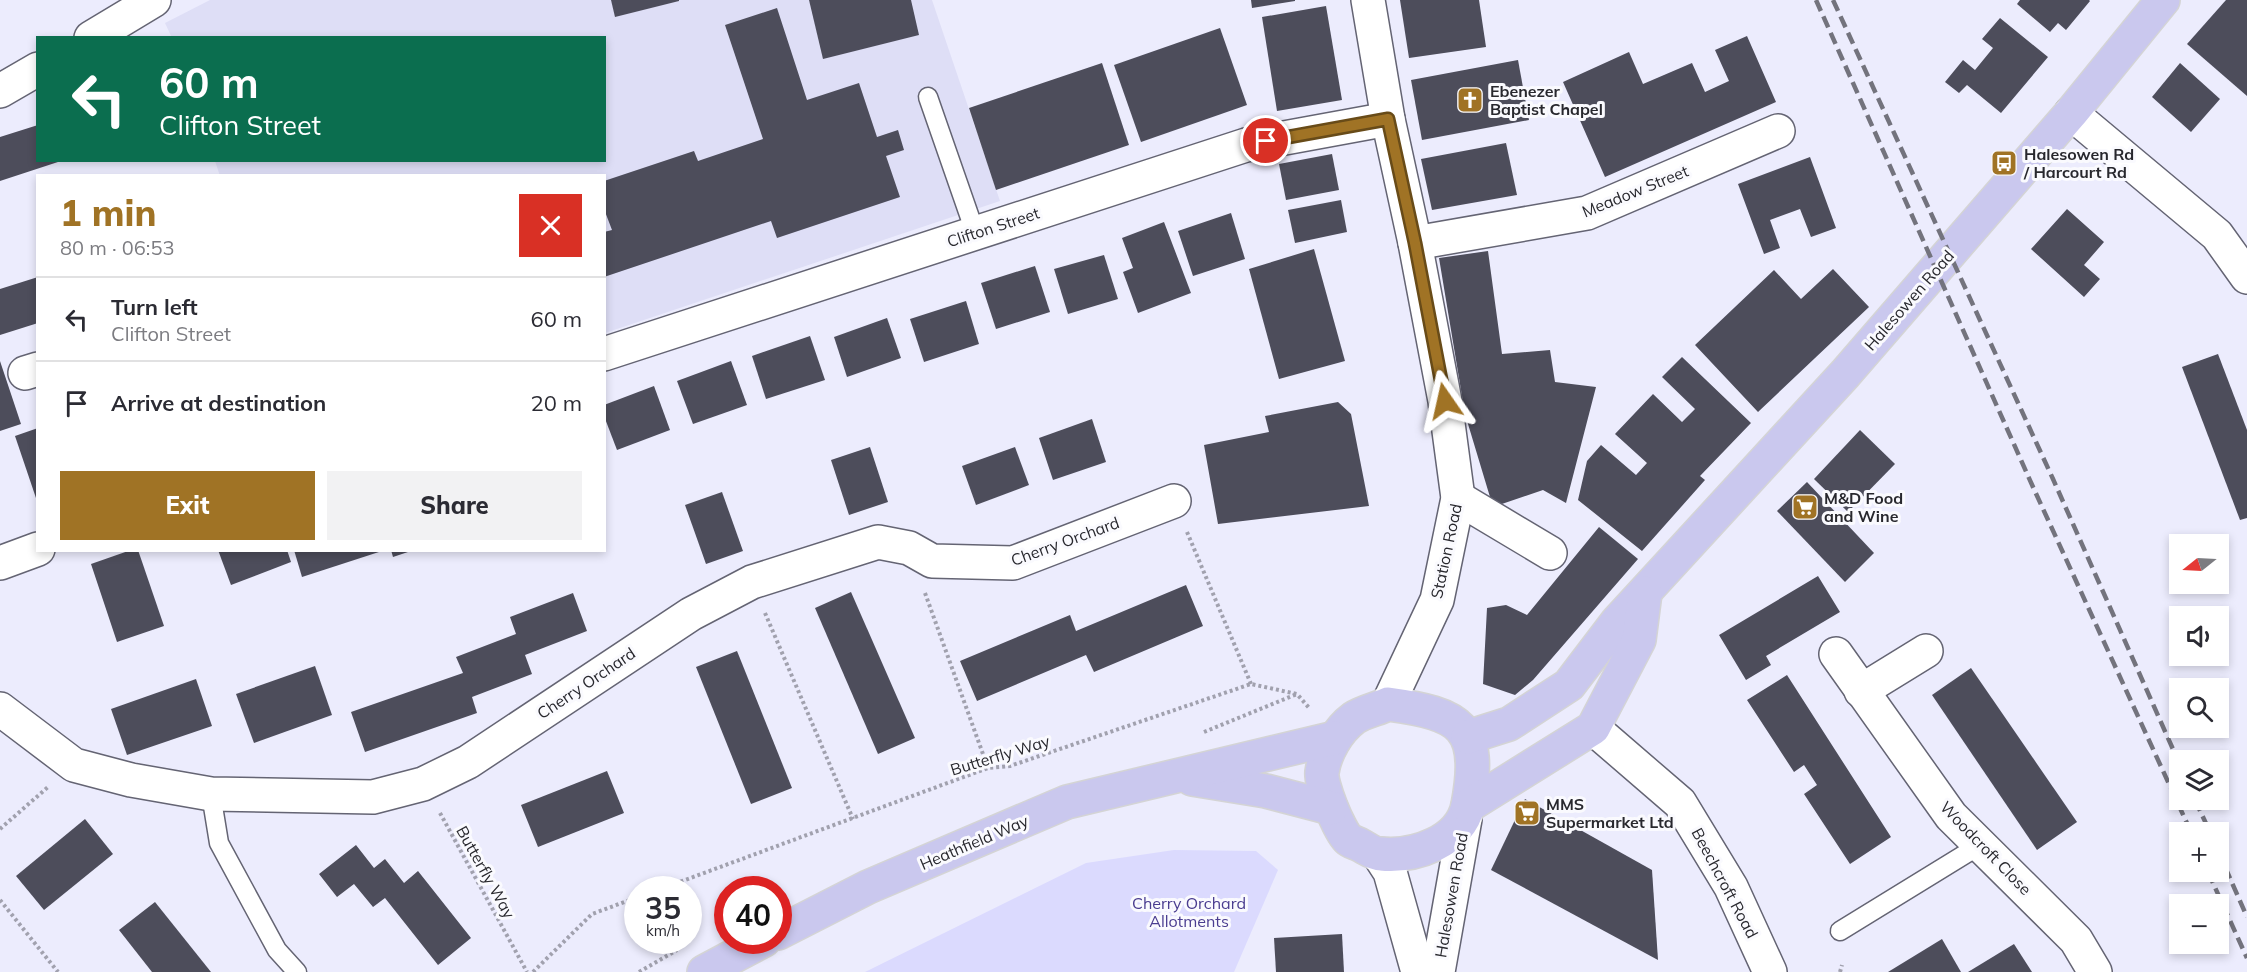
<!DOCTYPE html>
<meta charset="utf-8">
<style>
:root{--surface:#fff;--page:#f2f2f3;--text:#2b2b33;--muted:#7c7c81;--line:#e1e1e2;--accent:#a07325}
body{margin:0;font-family:Mulish,sans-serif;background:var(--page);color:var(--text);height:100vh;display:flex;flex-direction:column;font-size:22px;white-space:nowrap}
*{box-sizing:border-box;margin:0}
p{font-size:20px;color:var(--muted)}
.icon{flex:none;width:33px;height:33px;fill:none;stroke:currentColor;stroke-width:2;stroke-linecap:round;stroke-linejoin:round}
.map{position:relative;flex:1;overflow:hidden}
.drawer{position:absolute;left:36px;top:174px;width:570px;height:378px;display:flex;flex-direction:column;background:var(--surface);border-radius:0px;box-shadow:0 3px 9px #0003}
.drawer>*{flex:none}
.guide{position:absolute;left:36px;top:36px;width:570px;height:126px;border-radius:0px;box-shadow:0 3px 9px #0003;background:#0b6e4f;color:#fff;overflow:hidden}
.needle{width:39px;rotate:252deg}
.controls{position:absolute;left:2169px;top:534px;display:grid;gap:12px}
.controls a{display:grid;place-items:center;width:60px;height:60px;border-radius:0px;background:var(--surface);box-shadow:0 3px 9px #0003;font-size:30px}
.speed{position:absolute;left:624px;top:876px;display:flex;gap:12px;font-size:30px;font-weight:700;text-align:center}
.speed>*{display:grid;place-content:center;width:78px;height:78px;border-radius:50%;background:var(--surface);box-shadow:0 3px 9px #0003;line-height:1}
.speed small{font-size:15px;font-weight:400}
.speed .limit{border:9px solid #d22;background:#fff;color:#111}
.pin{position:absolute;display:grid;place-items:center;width:51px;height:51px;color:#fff;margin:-26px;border:3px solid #fff;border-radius:50%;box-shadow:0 2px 6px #0007}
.me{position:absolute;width:66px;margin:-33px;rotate:349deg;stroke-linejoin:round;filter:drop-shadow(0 0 4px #0008)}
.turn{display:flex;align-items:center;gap:21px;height:126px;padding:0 24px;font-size:27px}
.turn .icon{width:78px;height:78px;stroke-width:2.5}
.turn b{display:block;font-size:42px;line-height:51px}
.round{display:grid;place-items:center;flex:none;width:63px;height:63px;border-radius:0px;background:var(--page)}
.head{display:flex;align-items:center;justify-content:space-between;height:102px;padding:0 24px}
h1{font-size:36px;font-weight:800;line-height:45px;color:var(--accent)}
.action{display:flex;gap:12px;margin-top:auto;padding:12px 24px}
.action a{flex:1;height:69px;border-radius:0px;background:var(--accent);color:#fff;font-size:24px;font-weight:800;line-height:69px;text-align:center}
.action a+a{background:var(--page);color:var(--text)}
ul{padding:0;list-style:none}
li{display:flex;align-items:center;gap:18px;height:84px;padding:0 24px;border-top:2px solid var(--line)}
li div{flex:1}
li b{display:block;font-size:22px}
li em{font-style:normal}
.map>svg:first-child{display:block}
</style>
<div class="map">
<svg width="2247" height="972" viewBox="0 0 2247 972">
<rect width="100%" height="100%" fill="#ececfd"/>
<polygon fill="#dedef6" points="210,0 932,0 1000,201 605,333 604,176 220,176 215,161 604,160 604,38 172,38 165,23"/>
<polygon fill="#dbdafe" points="1174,850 1256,851 1278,870 1234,972 865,972 1086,863"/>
<g fill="#4d4d5b">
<polygon points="611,0 679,0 679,1 615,17"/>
<polygon points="809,0 911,0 919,35 823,59"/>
<polygon points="1251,0 1295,0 1295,1 1252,8"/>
<polygon points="1400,0 1479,0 1486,47 1409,58"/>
<polygon points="2020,0 2089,0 2090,1 2066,30 2058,23 2050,32 2017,4"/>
<polygon points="2226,0 2247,0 2247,96 2187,44"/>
<polygon points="1326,6 1342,100 1277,111 1262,17"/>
<polygon points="777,8 807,100 859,83 877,137 898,130 904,150 886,156 900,197 777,238 771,221 604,277 604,232 612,230 604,209 604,181 694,151 698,161 763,139 725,25"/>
<polygon points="2000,18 2048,57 2001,113 1967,85 1959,93 1945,82 1963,60 1975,70 1993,48 1982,39"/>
<polygon points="1220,28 1247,105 1141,142 1114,65"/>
<polygon points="1747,36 1776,102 1605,177 1563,82 1629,52 1643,84 1692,63 1705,92 1729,81 1715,50"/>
<polygon points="1518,60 1529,120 1422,140 1411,80"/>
<polygon points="1102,63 1129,145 996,190 969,108"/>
<polygon points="2180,63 2220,99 2191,132 2152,97"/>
<polygon points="38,125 38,160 61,161 0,181 0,137"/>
<polygon points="1506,143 1517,195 1432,210 1421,159"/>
<polygon points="1332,154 1339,190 1286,200 1279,164"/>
<polygon points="1810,157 1836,228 1811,237 1800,209 1770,220 1780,248 1764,254 1738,184"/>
<polygon points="1341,200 1347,232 1295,243 1288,210"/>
<polygon points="2067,209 2104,242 2084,265 2100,279 2084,297 2031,249"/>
<polygon points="1231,213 1245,259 1193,276 1178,231"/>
<polygon points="1164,222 1191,293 1138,313 1123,272 1133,268 1122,238"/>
<polygon points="1314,249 1345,361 1279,379 1249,269"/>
<polygon points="1488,251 1502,354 1550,350 1555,382 1596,387 1566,503 1543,490 1493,507 1465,414 1439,258"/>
<polygon points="1104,255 1118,299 1068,314 1054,269"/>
<polygon points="1035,266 1050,312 996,329 981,283"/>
<polygon points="1833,269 1869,307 1758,412 1695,345 1774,270 1801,299"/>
<polygon points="38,277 38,323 0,335 0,289"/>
<polygon points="966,301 979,344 924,362 910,319"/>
<polygon points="887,318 901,358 847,377 834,337"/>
<polygon points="810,336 825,380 766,399 752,356"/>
<polygon points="2218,354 2247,430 2247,518 2240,520 2182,367"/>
<polygon points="1682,357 1751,423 1700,476 1705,480 1642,551 1578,500 1587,461 1601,445 1636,475 1647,463 1615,434 1653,394 1682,422 1695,409 1662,377"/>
<polygon points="0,361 21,424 0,431"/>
<polygon points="731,361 747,405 693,424 677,381"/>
<polygon points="654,386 670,430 617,450 604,416 604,405"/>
<polygon points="1338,402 1351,414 1369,506 1218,524 1204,445 1269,432 1265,416"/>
<polygon points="1092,419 1106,462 1053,480 1039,438"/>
<polygon points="38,428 38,501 37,501 15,436"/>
<polygon points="1860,430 1895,464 1848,512 1814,479"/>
<polygon points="870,447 888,502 849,515 831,460"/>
<polygon points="1015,447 1029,485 976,505 962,466"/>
<polygon points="1807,482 1874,553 1845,582 1777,511"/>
<polygon points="722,492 743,551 706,564 685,505"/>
<polygon points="1599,527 1638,559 1533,680 1515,695 1483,684 1487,608 1506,605 1527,615"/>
<polygon points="131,550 138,550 164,626 117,642 91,564"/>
<polygon points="218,550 287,550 291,562 231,585"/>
<polygon points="294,550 382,550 382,551 302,577"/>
<polygon points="391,550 411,550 411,551 393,557"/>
<polygon points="1818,576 1840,612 1766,656 1771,665 1746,680 1719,635"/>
<polygon points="1186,585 1203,626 1094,672 1086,655 977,701 960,661 1070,615 1076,631"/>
<polygon points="851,592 915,738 878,754 815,608"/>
<polygon points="573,593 587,631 525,655 532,674 472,697 477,713 365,752 351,712 463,673 456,657 516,634 510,617"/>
<polygon points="737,651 792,788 751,804 696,667"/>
<polygon points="315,666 332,715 254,743 236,694"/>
<polygon points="1971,668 2077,822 2037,850 1932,695"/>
<polygon points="1787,675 1891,837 1850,864 1804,794 1817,785 1804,765 1794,772 1747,700"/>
<polygon points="196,679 212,726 127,755 111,709"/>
<polygon points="607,771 624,813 538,847 521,805"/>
<polygon points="1525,799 1652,870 1658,960 1491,870"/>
<polygon points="85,819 113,854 44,910 16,876"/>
<polygon points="356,845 374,868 385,859 404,883 418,871 471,938 438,965 385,898 373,907 354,884 337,897 319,874"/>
<polygon points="155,902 211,972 152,972 119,930"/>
<polygon points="1342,934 1344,972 1276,972 1274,938"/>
<polygon points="1942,939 1961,972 1888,972"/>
<polygon points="2014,944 2032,972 1968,972"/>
</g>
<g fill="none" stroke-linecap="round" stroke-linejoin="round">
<g stroke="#646473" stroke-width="21">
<g id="service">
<polyline points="928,97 975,232"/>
<polyline points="211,794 219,843 277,950 297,972"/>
<polyline points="1840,931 1980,845"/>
</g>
</g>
<g stroke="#646473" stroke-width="36">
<g id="minor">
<polyline points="1415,243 1587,213 1778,131"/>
<polyline points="604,354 1246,145 1388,119"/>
<polyline points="25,373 38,369"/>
<polyline points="1458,498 1550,553"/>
<polyline points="0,563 38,549"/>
<polyline points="1836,654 1951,816 2076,940 2095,972"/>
<polyline points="1861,691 1926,651"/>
<polyline points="0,709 74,765 131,780 211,794 373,797 423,784 468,762 691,614 752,582 878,542 909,548 932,561 1013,563 1174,501"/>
</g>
</g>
<g stroke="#646473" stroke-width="36">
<g id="tertiary">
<polyline points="1368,0 1388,119 1415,243 1445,401 1458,498 1437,600 1388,704"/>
<polyline points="91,38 154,0"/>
<polyline points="0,91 38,69"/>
<polyline points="2071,113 2217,235 2247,277"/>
<polyline points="1593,728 1680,803 1731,887 1770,972"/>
<polyline points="1379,855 1390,872 1418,972"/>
<polyline points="1438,972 1465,819"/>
</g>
</g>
<g stroke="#d4d4d5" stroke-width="36">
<g id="primary">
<path d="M1388,704C1461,714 1483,726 1468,805C1461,842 1414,857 1381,854C1374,854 1366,848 1360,845C1357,843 1351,842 1348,839C1339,830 1320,784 1322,772C1325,752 1338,730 1354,718C1363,712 1377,709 1388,704Z"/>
<polyline points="1468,737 1509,724 1569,685 1617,622 1845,374 2071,113 2163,0"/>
<polyline points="1192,779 1266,791 1331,808"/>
<polyline points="1468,806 1593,728 1639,640 1645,593"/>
<polyline points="778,933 868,887 1067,802 1335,738"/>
<polyline points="704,972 764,940"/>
</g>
</g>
<g stroke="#a1a1ae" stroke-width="4" stroke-dasharray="3 3" stroke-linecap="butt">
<polyline points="1187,532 1251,684"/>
<polyline points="925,593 988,768"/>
<polyline points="765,613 853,819"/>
<polyline points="1204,732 1297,694"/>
<polyline points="440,813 527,972"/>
<polyline points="0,829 48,787"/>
<polyline points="658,890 988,768 1010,766 1251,684 1297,694 1310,709"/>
<polyline points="0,900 58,972"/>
<polyline points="533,972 592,914 638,897"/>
<polyline points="639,972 677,950"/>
<polyline points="1840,972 1842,965"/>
</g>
<use href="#service" stroke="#fff" stroke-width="18"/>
<use href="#minor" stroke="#fff" stroke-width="33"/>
<use href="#tertiary" stroke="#fff" stroke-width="33"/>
<use href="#primary" stroke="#cac8ee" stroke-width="33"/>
<g stroke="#73737d" stroke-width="4.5" stroke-dasharray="12 6" stroke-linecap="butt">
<polyline points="1816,0 2033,487 2191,832"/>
<polyline points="1833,0 2053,479 2180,765"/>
<polyline points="2195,800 2210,832"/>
<polyline points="2218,851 2247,917"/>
<polyline points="2208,872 2247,958"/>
</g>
</g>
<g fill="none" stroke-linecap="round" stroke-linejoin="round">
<g stroke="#684b18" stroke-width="15">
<polyline id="route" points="1266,141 1388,119 1415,243 1445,401"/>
</g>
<use href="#route" stroke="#a07325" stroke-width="10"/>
</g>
<defs>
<g id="church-square" transform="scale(1.35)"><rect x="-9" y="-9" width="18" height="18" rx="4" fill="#a07325" stroke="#fafafe"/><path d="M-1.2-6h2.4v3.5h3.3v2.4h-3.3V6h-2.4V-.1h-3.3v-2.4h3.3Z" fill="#fff"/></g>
<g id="bus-square" transform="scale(1.35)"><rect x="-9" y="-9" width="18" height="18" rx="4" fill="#a07325" stroke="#fafafe"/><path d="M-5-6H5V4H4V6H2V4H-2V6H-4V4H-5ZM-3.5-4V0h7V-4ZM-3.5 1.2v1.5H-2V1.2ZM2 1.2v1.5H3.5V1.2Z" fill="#fff"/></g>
<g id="supermarket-square" transform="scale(1.35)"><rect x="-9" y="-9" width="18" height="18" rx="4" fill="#a07325" stroke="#fafafe"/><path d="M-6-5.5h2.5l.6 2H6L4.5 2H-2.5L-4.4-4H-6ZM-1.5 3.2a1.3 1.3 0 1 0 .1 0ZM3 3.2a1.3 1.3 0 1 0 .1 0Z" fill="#fff"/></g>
</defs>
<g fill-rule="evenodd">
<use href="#church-square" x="1470" y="100"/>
<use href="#bus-square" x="2004" y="163"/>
<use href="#supermarket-square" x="1805" y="507"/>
<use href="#supermarket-square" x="1527" y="813"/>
</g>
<g text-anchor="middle" stroke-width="6" stroke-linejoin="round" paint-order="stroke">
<g font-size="16" font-weight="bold" fill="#28282e" stroke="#fafafe" text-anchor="start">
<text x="1490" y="97">Ebenezer<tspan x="1490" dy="18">Baptist Chapel</tspan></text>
<text x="2024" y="160">Halesowen Rd<tspan x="2024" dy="18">/ Harcourt Rd</tspan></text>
<text x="1824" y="504">M&amp;D Food<tspan x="1824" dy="18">and Wine</tspan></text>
<text x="1546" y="810">MMS<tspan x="1546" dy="18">Supermarket Ltd</tspan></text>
</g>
<g font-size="16" fill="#28282e" stroke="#fafafe">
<text transform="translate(1635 191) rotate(-22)" y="6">Meadow Street</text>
<text transform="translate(993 227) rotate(-18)" y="6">Clifton Street</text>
<text transform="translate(1909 300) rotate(-49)" y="6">Halesowen Road</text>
<text transform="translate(1065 541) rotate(-20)" y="6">Cherry Orchard</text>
<text transform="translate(1446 551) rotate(-78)" y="6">Station Road</text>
<text transform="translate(586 683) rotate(-34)" y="6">Cherry Orchard</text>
<text transform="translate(1000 755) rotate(-17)" y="6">Butterfly Way</text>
<text transform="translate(974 842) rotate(-23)" y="6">Heathfield Way</text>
<text transform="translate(1986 848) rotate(46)" y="6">Woodcroft Close</text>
<text transform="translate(486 872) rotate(61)" y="6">Butterfly Way</text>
<text transform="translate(1725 883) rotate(62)" y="6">Beechcroft Road</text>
<text transform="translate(1451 895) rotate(-80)" y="6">Halesowen Road</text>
</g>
<g font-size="16" fill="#4a3d90" stroke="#fafafe">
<text x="1189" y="909">Cherry Orchard<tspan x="1189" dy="18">Allotments</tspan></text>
</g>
</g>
</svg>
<div class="controls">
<a><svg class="needle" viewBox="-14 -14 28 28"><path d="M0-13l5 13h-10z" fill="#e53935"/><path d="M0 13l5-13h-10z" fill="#7c7c81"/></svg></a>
<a><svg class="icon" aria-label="sound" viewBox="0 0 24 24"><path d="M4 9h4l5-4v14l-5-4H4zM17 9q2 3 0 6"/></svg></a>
<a><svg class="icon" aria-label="search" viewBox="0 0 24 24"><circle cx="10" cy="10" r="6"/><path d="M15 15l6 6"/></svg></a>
<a><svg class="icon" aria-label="layers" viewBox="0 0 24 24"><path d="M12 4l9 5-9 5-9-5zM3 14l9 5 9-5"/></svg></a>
<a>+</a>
<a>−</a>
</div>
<div class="speed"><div>35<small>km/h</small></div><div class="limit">40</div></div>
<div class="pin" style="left:1266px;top:141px;background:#d93025"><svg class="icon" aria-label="arrive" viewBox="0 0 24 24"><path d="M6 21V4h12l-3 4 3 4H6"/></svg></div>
<svg class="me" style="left:1445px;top:401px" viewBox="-20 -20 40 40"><path d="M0-17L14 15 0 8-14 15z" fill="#a07325" stroke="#fff" stroke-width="4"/></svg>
<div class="guide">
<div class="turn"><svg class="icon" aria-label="left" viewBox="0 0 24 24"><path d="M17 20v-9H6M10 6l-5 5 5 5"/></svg><div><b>60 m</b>Clifton Street</div></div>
</div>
<section class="drawer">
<div class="head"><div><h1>1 min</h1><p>80 m · 06:53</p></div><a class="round" style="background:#d93025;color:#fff"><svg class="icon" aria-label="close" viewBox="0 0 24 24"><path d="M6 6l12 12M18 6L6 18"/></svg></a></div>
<ul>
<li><svg class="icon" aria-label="left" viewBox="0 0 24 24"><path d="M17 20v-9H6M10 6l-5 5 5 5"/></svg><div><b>Turn left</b><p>Clifton Street</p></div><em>60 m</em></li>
<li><svg class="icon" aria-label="arrive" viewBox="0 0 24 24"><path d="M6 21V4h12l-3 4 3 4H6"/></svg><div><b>Arrive at destination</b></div><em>20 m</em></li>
</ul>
<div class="action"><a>Exit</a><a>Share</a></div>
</section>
</div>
